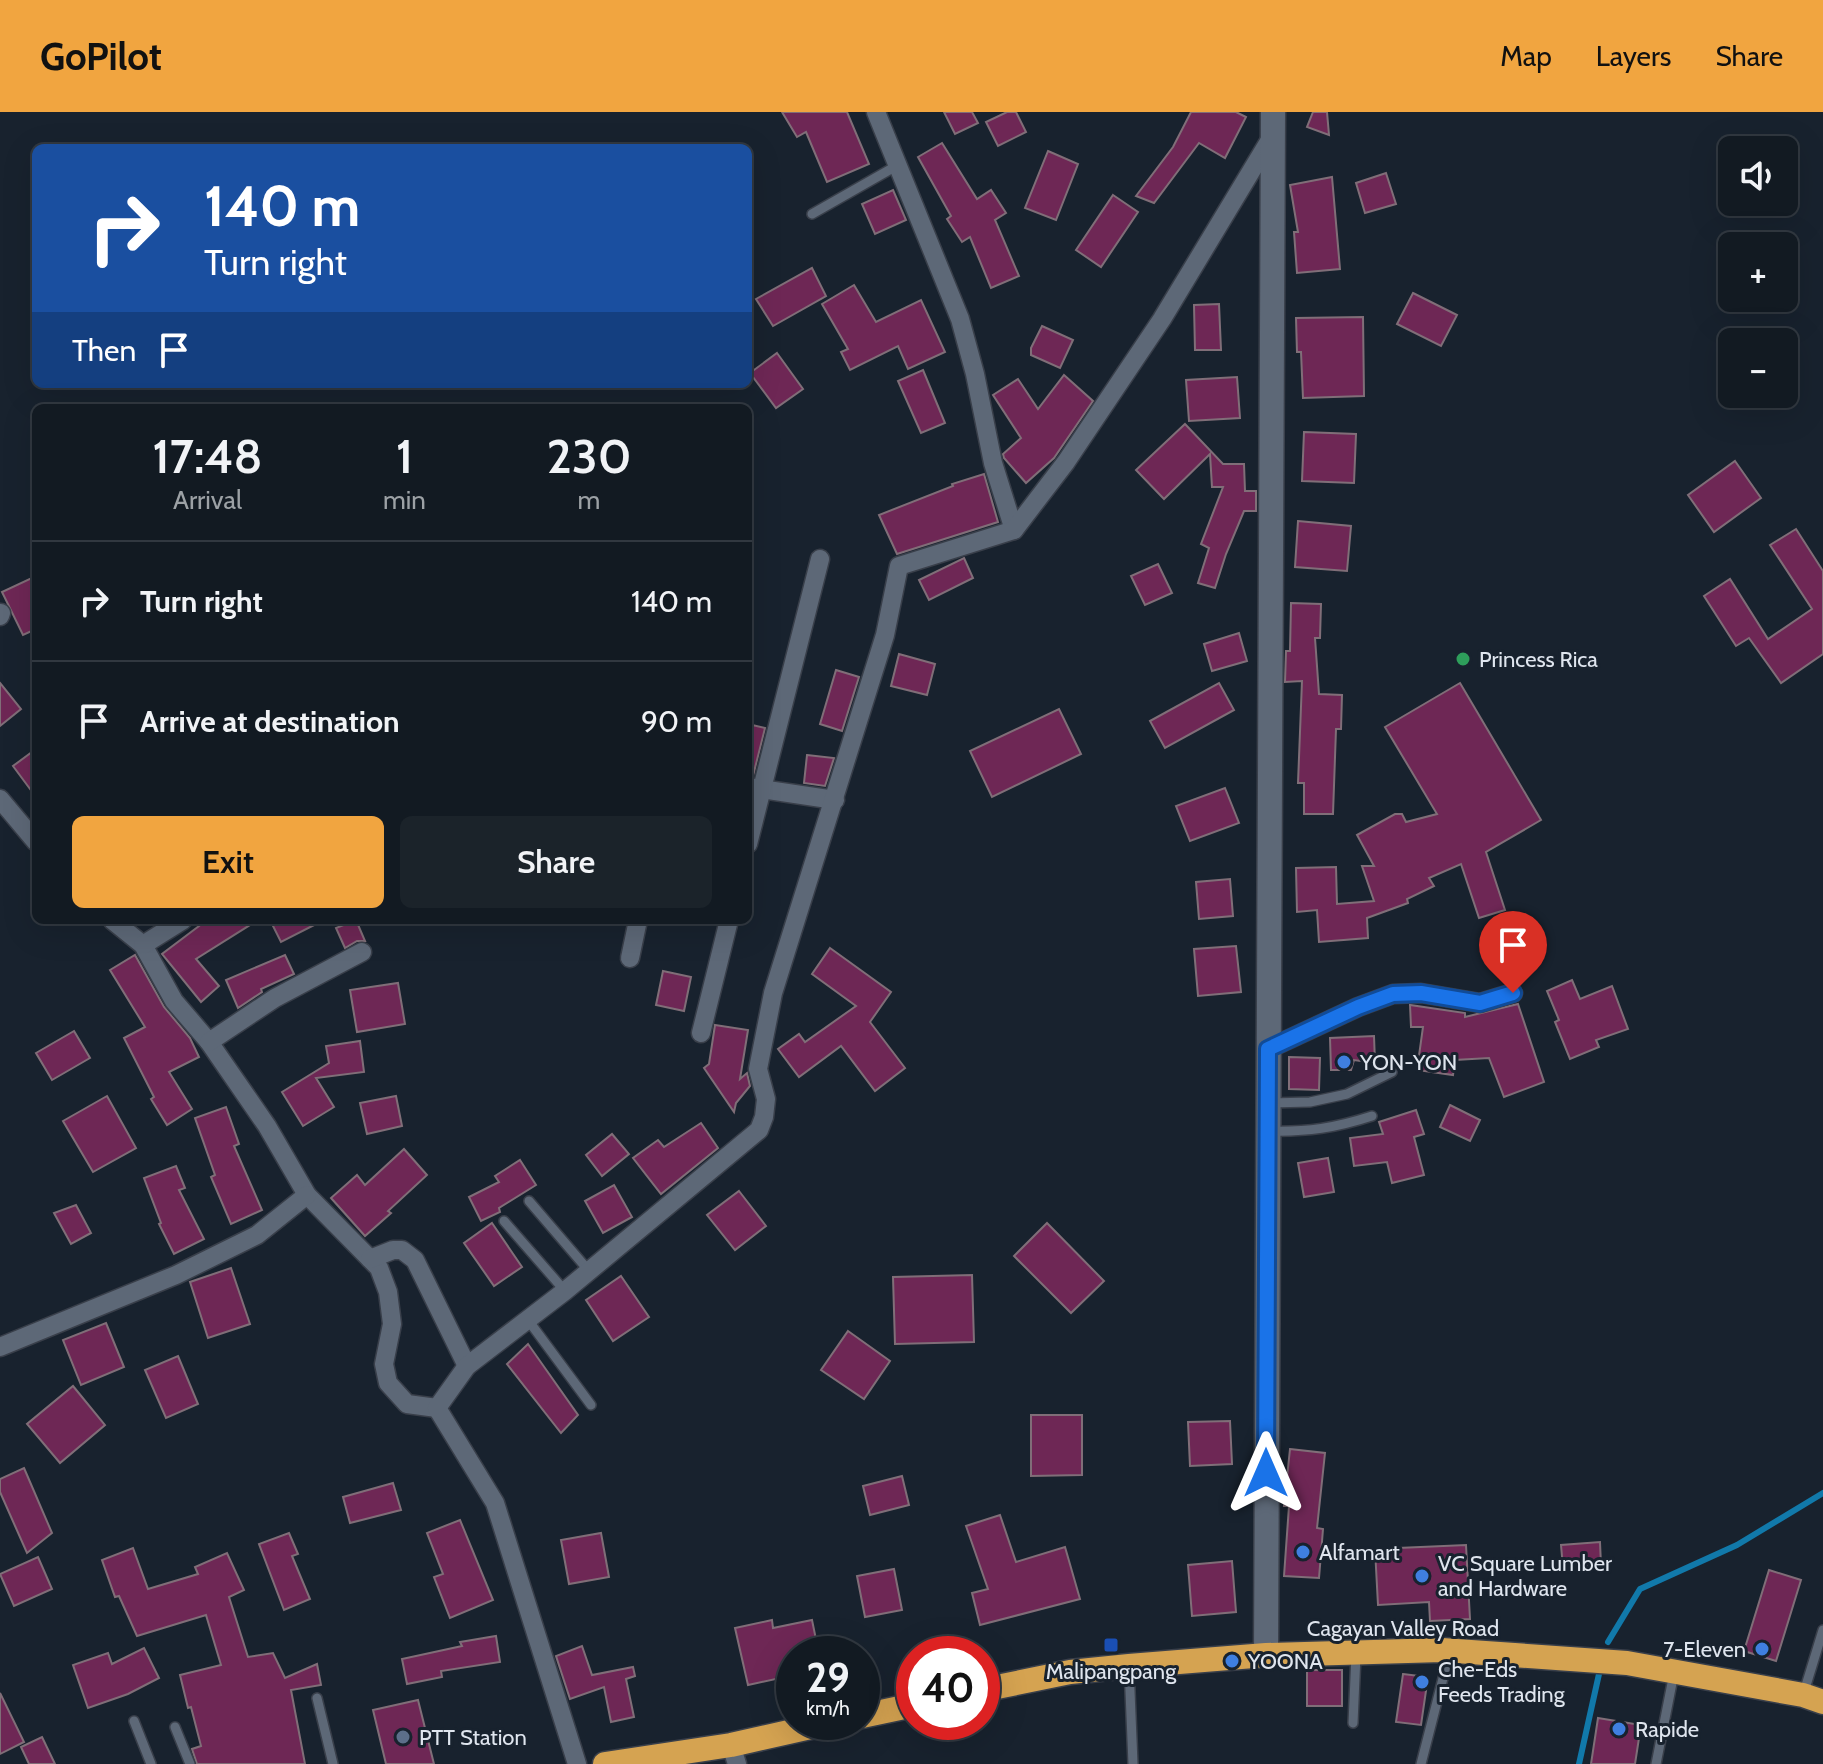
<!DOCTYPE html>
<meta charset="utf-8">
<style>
:root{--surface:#121a22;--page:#1b232a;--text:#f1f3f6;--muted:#9ca1a5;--line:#313840;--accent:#f1a540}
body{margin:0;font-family:Cabin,sans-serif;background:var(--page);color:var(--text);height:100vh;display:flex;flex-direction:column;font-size:30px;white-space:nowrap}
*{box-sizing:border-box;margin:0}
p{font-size:26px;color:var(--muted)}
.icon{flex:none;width:44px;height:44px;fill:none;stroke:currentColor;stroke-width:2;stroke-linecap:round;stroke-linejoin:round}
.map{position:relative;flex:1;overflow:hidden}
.details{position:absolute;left:32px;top:292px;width:720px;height:520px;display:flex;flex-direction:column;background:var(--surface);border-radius:12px;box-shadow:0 8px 32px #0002,0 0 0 2px var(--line)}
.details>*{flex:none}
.top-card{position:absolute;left:32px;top:32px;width:720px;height:244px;border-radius:12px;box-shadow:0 8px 32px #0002,0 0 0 2px var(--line);background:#1a4fa0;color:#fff;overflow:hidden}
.controls{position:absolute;left:1718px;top:24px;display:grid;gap:16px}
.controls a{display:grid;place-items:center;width:80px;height:80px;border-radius:12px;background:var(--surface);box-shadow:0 8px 32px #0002,0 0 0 2px var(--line);font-size:40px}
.speed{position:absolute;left:776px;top:1524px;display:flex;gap:16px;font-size:40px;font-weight:700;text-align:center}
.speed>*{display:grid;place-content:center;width:104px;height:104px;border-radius:50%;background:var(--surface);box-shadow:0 8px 32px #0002,0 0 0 2px var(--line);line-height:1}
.speed small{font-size:20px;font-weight:400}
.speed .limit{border:12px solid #d22;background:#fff;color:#111}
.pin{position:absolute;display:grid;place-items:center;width:68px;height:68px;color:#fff;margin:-82px -34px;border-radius:50% 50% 50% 0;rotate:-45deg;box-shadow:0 0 8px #0007}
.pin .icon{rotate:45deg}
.me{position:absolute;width:88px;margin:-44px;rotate:0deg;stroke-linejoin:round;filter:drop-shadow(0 0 6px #0008)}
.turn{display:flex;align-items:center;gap:28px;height:168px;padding:0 40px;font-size:36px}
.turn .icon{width:104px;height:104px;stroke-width:2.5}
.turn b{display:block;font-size:56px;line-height:68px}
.then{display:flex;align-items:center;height:76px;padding:0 40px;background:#0003;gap:16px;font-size:30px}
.eta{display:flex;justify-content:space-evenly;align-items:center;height:136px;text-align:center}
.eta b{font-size:48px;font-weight:600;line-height:56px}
.cta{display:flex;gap:16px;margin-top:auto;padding:16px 40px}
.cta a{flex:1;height:92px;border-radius:12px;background:var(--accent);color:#111;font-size:32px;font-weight:600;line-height:92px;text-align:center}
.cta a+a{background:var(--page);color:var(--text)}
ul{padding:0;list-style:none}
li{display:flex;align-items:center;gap:24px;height:120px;padding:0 40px;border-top:2px solid var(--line)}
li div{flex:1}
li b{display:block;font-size:30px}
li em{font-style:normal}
header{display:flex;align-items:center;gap:48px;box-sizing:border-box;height:112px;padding:0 40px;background:var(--accent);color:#111}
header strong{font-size:38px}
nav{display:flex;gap:44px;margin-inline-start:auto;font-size:28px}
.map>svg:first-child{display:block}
</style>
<header>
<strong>GoPilot</strong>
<nav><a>Map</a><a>Layers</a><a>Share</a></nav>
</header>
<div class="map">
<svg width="1823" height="1652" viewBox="0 0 1823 1652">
<rect width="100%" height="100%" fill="#18222e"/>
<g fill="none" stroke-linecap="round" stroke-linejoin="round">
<g stroke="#1179aa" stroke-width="6">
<polyline points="1608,1530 1640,1477 1737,1433 1823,1381"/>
<polyline points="1579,1652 1599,1562"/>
</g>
</g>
<g fill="#6e2755" stroke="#806e78" stroke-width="2">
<polygon points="782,0 847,0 869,52 827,70 806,20 797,25"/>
<polygon points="944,0 972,0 978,11 955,22"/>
<polygon points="1007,0 1016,0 1026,20 998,34 986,10"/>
<polygon points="1191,0 1236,0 1246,5 1225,46 1199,31 1154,91 1136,84 1173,35"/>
<polygon points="1313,0 1327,0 1329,23 1307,15"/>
<polygon points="942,31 977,87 991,78 1006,101 995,108 1019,164 991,176 970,125 962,130 947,107 951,104 918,45"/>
<polygon points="1048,39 1078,52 1056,108 1025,96"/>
<polygon points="1386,61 1396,92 1365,101 1356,71"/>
<polygon points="1332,65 1340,157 1297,161 1294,120 1298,120 1290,73"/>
<polygon points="893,78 906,108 875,122 862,92"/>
<polygon points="1113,83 1138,100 1101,155 1076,138"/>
<polygon points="812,156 826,184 773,214 756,187"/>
<polygon points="854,173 876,210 921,188 945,240 908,257 898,234 850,258 841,240 848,237 822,192"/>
<polygon points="1413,181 1457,203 1441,234 1397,212"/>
<polygon points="1219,192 1221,238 1195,238 1194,193"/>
<polygon points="1363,205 1364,284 1303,286 1301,240 1297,240 1296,206"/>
<polygon points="1042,214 1073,228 1060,256 1031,243 1031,236"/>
<polygon points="777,241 803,277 776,296 750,261"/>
<polygon points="923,258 945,311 921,321 898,269"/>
<polygon points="1064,263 1093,289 1054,346 1026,371 1004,346 1003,342 1021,326 993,283 1018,267 1038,297"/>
<polygon points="1237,265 1240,306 1189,309 1186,268"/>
<polygon points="1185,312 1223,352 1244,352 1245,379 1256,379 1256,399 1244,399 1226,442 1215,476 1198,471 1209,436 1201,432 1223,375 1212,375 1210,342 1164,387 1136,358"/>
<polygon points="1304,320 1356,322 1354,371 1302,369"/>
<polygon points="1735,349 1761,386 1714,420 1688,383"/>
<polygon points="984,362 998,410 897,442 879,403 953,374 952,372"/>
<polygon points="1298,409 1351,414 1347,459 1295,455"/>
<polygon points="1796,417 1823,459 1823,542 1781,571 1749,526 1736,534 1704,484 1730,467 1768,527 1812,497 1770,433"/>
<polygon points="964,446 973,466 929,488 919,468"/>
<polygon points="1158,452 1172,481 1145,493 1131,464"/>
<polygon points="36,464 36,517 23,523 2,480"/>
<polygon points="1291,491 1321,492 1320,526 1315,526 1319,582 1342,583 1341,617 1336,617 1333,702 1304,702 1304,671 1298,671 1302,569 1285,570 1286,539 1290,539"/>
<polygon points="1239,521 1247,549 1212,559 1204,532"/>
<polygon points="899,542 935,552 927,583 891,574"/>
<polygon points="836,558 859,565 842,619 820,612"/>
<polygon points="0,571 21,597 0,614"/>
<polygon points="1219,571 1234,598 1165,636 1150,609"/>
<polygon points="1460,571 1541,708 1486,740 1505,798 1479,806 1461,752 1429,766 1434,774 1407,787 1408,791 1367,806 1368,826 1319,830 1317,798 1297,800 1296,756 1336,755 1337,792 1374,789 1362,754 1374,754 1357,723 1395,702 1402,702 1406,710 1437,702 1385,615"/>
<polygon points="1059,597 1081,642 992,685 970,639"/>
<polygon points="748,612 765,616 753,664 748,663"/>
<polygon points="36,637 36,685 13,654"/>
<polygon points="807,643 834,646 825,674 804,671"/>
<polygon points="1225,676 1239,711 1190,729 1176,694"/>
<polygon points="1230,767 1233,804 1199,807 1196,770"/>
<polygon points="195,808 258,808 196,847 219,874 201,890 162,842 199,814"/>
<polygon points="270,808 324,808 281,830"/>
<polygon points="356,808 365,829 357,829 345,836 336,816"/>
<polygon points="1236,834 1241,880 1198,884 1194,837"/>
<polygon points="830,836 891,880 870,910 905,956 875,979 841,934 799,965 778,937 799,922 805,930 856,894 812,862"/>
<polygon points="135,843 164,895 190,926 199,945 169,960 192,997 167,1013 151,987 154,985 124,926 145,915 110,858"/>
<polygon points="285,843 294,862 261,877 262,880 238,896 226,868"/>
<polygon points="663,859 691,865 684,899 656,893"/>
<polygon points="1572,868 1580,887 1612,874 1628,917 1596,928 1599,935 1570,947 1555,910 1559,908 1547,879"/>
<polygon points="398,871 405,912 357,920 350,878"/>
<polygon points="1518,892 1544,970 1504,985 1489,946 1455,948 1453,963 1417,958 1423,915 1411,915 1410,893 1465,901 1465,905"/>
<polygon points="715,913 748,918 740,967 747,961 750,974 736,991 734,1000 704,956 709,952"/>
<polygon points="74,919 90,946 52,968 36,941"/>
<polygon points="1374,924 1375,951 1354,948 1351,958 1331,958 1330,926"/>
<polygon points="360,929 364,960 316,966 334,995 303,1014 282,980 329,951 326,934"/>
<polygon points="1289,945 1320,946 1319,978 1289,977"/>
<polygon points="107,984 136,1036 93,1060 63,1009"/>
<polygon points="396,984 402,1014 367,1022 360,991"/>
<polygon points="1450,993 1480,1008 1470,1029 1440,1015"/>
<polygon points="226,995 239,1032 234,1034 262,1098 231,1112 211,1065 215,1063 195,1006"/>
<polygon points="1416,998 1424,1022 1414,1025 1424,1063 1392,1071 1387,1050 1354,1054 1350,1026 1383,1022 1379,1010"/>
<polygon points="701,1011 718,1036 661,1082 633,1046 658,1028 664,1035"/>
<polygon points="612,1022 629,1042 602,1064 586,1043"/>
<polygon points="404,1037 427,1063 388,1099 391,1101 365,1124 331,1086 357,1063 365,1073"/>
<polygon points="1328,1046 1334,1080 1304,1085 1298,1051"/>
<polygon points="520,1048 536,1073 499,1096 500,1100 481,1109 469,1085 499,1070 495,1064"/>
<polygon points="176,1054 185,1076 179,1078 204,1127 174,1142 159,1112 161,1111 144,1066"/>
<polygon points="614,1073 632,1105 603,1121 585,1089"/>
<polygon points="739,1079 766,1114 735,1138 707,1103"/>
<polygon points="76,1093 91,1121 71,1132 54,1101"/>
<polygon points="492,1111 522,1155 494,1174 464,1131"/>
<polygon points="1047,1111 1104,1169 1071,1201 1014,1144"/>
<polygon points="231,1156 250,1212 208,1226 190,1170"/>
<polygon points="972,1163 974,1230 895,1232 893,1165"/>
<polygon points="621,1164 649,1205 613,1229 586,1188"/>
<polygon points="106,1211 124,1255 81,1273 63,1228"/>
<polygon points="848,1219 890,1249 864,1287 821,1258"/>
<polygon points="528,1232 578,1303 561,1321 507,1252"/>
<polygon points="178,1244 198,1292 166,1306 145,1258"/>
<polygon points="73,1274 105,1313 60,1351 27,1312"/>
<polygon points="1031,1303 1082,1303 1082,1363 1031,1364"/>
<polygon points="1230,1309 1232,1352 1190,1354 1188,1310"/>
<polygon points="1290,1337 1325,1341 1317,1416 1323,1417 1319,1466 1284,1464 1289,1394 1284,1394"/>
<polygon points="24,1356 52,1421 27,1441 0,1380 0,1367"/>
<polygon points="902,1364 909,1393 870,1403 863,1374"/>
<polygon points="393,1371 401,1398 350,1411 343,1385"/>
<polygon points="1000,1403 1016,1450 1065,1435 1080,1487 980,1513 972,1481 988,1477 966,1414"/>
<polygon points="460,1408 493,1488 450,1506 434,1465 443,1462 427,1421"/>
<polygon points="289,1421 298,1442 292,1444 310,1487 284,1498 259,1432"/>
<polygon points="601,1421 609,1465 569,1472 561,1428"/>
<polygon points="1600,1430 1601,1453 1563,1456 1561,1433"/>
<polygon points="1466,1433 1470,1507 1430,1509 1429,1490 1378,1493 1375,1437"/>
<polygon points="133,1436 148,1477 198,1462 195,1455 227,1441 244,1478 229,1485 248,1545 273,1541 285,1566 317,1552 321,1573 291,1578 305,1652 197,1652 192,1637 201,1634 191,1595 188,1596 180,1563 221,1553 206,1503 137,1524 119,1484 115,1485 102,1448"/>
<polygon points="38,1445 52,1477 14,1494 0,1462"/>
<polygon points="1232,1449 1236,1500 1192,1504 1188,1453"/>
<polygon points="894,1457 902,1498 865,1505 857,1464"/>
<polygon points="1769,1458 1801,1468 1776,1549 1744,1539"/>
<polygon points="772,1508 773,1516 812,1508 819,1542 794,1542 794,1563 748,1573 735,1516"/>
<polygon points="496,1524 500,1550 441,1559 442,1565 407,1572 402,1547 462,1534 460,1530"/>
<polygon points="582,1534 592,1563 633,1555 635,1564 626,1567 634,1605 611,1610 604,1575 570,1587 556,1544"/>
<polygon points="144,1536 159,1566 128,1582 88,1596 73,1553 108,1541 112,1552"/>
<rect x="1307" y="1558" width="35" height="36"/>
<polygon points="1403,1562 1428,1565 1421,1613 1396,1610"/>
<polygon points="0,1581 24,1630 0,1642"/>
<polygon points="418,1588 434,1652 386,1652 373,1598"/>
<polygon points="1598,1606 1641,1613 1635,1652 1591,1652"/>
<polygon points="42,1625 55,1652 29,1652 21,1635"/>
</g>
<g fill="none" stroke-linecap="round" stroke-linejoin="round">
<g stroke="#393f4a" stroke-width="12">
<g id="lane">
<polyline points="812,102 898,53"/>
<polyline points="1269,991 1310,990 1347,982 1392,960"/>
<path d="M1269,1019C1308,1020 1335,1016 1372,1004"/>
<polyline points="529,1089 589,1159"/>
<polyline points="504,1109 565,1179"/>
<polyline points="528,1208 591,1293"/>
<polyline points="1129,1555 1133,1652"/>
<polyline points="1804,1580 1823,1518"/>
<polyline points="317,1586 333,1652"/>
<polyline points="134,1609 151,1652"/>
<polyline points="1353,1611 1356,1543"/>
<polyline points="175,1615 190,1652"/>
<polyline points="1421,1652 1450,1539"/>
<polyline points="1656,1652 1674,1561"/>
</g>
</g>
<g stroke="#393f4a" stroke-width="21">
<g id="street">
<polyline points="876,0 960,207 975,262 993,351 1014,418"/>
<polyline points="0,504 1,501"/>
<polyline points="748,675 835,688"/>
<polyline points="0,687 36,730"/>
<polyline points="748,732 820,447"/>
<polyline points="112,808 143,833 174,889 209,930 267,1014 307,1083 379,1156 388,1180 392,1212 384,1252 388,1271 407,1292 437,1296"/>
<polyline points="143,833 183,808"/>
<polyline points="630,846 638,808"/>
<polyline points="701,921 729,808"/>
<polyline points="209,930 275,886 362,840"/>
<polyline points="1268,937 1358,895 1393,882 1421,881 1480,891 1513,881"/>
<polyline points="370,1147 393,1138 402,1138 415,1148 467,1254"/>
<polyline points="0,1235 176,1163 257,1123 307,1083"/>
<polyline points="731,1633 737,1652"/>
<polyline points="577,1652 495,1391 437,1296 467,1254 565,1179 759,1018 764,1005 766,987 758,957 773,881 885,523 899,454 1014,418 1066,350 1162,207 1273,23"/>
</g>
</g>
<g stroke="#393f4a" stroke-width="27">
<polyline id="secondary" points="1266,1543 1273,0"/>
</g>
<g stroke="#393f4a" stroke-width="27">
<g id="highway">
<polyline points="982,1578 1070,1560 1129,1554 1266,1543 1442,1538 1627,1551 1803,1583 1823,1590"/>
<polyline points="862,1604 914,1593"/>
<polyline points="605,1652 731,1633 833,1610"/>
</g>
</g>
<use href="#lane" stroke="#5d6877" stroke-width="9"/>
<use href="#street" stroke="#5d6877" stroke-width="18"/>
<use href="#secondary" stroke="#5d6877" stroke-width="24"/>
<use href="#highway" stroke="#d5a351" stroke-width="24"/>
</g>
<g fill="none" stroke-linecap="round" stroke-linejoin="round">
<g stroke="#114b97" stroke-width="20">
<polyline id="route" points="1266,1361 1268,937 1358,895 1393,882 1421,881 1480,891 1513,881"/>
</g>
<use href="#route" stroke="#1a73e8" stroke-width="14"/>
</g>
<circle fill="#2e9e5b" stroke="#18222e" stroke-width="3" cx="1463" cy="547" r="8"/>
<g fill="#3f7fe0" stroke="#18222e" stroke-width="3">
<circle cx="1344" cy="950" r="8"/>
<circle cx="1303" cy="1440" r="8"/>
<circle cx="1422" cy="1464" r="8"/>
<circle cx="1762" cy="1537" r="8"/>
<circle cx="1232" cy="1549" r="8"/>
<circle cx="1422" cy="1570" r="8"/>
<circle cx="1619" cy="1617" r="8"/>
</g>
<rect fill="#1a4fb4" stroke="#18222e" stroke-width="3" x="1103" y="1525" width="16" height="16" rx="4"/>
<circle fill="#5c6f8a" stroke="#18222e" stroke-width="3" cx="403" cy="1625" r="8"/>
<g text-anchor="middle" stroke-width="6" stroke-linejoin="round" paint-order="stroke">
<g font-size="22" fill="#dfe5ee" stroke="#18222e" text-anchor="start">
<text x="1479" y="555">Princess Rica</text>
<text x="1360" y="958">YON-YON</text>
<text x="1319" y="1448">Alfamart</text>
<text x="1438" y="1459">VC Square Lumber<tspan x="1438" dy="25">and Hardware</tspan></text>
<text x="1746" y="1545" text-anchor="end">7-Eleven</text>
<text x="1248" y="1557">YOONA</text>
<text x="1438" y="1565">Che-Eds<tspan x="1438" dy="25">Feeds Trading</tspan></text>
<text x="1111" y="1567" text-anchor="middle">Malipangpang</text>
<text x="1635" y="1625">Rapide</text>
<text x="419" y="1633">PTT Station</text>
</g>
<g font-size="22" fill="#dfe5ee" stroke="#18222e">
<text x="1403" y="1524">Cagayan Valley Road</text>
</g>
</g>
</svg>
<div class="controls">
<a><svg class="icon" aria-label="sound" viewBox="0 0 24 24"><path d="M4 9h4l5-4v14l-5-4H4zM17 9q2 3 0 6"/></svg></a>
<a>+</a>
<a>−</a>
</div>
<div class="speed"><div>29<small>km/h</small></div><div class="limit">40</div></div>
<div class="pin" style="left:1513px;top:881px;background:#d93025"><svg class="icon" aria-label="arrive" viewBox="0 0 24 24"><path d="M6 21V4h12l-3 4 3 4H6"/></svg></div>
<svg class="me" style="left:1266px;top:1361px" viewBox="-20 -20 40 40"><path d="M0-17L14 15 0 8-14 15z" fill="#1a73e8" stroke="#fff" stroke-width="4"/></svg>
<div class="top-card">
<div class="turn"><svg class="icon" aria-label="right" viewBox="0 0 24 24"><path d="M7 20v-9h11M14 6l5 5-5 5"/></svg><div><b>140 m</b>Turn right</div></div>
<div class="then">Then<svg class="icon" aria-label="arrive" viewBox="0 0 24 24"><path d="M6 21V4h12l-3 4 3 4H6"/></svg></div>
</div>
<section class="details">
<div class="eta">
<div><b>17:48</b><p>Arrival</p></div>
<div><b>1</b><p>min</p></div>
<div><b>230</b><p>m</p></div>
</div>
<ul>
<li><svg class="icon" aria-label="right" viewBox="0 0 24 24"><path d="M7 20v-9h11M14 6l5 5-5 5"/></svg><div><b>Turn right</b></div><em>140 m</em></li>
<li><svg class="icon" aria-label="arrive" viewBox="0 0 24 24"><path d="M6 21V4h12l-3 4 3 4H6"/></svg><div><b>Arrive at destination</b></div><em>90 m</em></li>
</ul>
<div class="cta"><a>Exit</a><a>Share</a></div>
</section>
</div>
